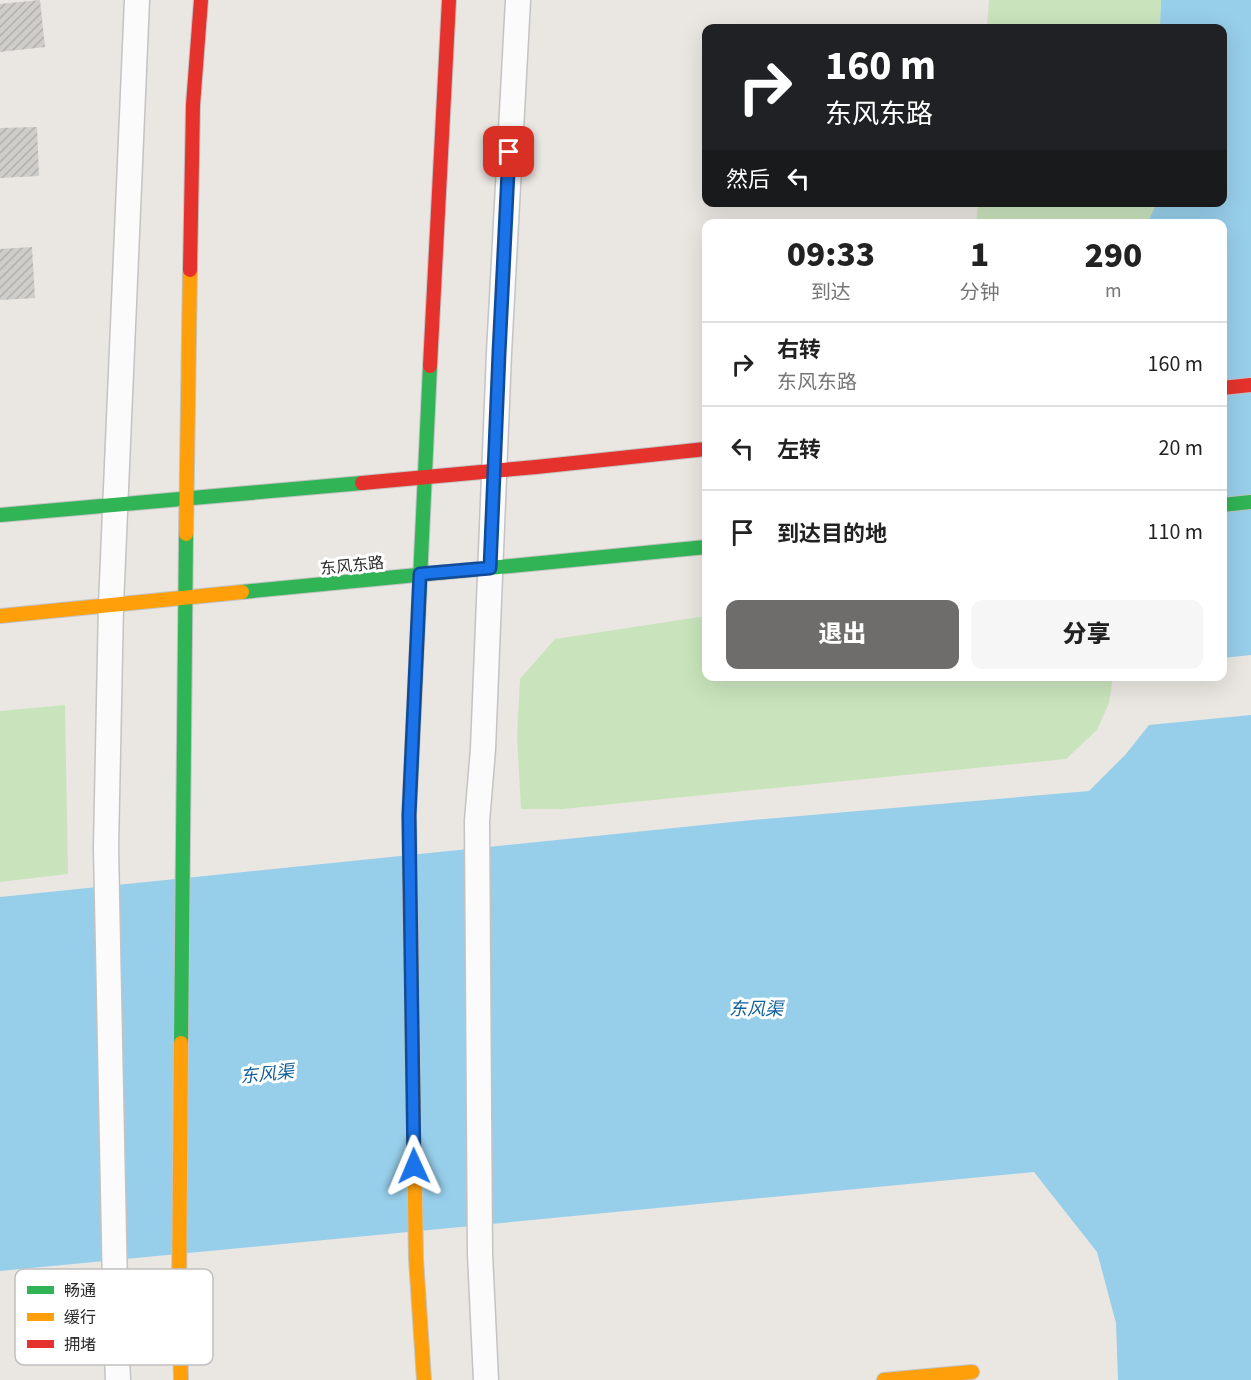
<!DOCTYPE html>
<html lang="zh">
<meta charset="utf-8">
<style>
:root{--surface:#fff;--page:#f6f6f6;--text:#222;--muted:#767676;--line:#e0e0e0;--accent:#6e6d6c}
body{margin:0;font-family:"Source Sans 3","Noto Sans SC",sans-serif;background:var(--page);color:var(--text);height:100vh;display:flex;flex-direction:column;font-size:22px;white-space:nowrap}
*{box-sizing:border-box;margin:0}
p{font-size:20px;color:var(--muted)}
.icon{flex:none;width:33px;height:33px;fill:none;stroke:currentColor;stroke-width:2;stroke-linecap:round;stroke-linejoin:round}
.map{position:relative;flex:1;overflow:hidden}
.panel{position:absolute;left:702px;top:219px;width:525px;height:462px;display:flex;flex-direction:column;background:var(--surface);border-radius:12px;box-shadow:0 6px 24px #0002}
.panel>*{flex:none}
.hud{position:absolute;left:702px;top:24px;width:525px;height:183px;border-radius:12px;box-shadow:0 6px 24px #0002;background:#202124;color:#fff;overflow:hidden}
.pin{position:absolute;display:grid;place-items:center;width:51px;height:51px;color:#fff;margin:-26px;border-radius:12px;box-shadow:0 3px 9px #0006}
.me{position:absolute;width:66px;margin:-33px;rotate:359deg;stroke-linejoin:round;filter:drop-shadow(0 0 4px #0008)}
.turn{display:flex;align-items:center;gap:21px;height:126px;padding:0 24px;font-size:27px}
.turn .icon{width:78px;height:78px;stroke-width:2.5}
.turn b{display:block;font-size:42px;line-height:51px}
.then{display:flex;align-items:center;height:57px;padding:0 24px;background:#0003;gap:12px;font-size:22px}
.eta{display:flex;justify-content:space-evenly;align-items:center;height:102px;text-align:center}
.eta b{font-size:36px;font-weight:800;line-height:42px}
.cta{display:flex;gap:12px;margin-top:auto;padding:12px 24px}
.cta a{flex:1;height:69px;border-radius:12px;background:var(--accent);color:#fff;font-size:24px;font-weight:800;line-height:69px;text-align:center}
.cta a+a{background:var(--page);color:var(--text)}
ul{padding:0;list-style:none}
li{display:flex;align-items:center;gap:18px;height:84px;padding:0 24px;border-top:2px solid var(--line)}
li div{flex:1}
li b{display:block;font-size:22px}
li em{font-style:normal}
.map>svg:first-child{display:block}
</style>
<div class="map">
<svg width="1251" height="1380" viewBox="0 0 1251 1380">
<defs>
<pattern id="building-hatch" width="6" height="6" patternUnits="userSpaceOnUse" patternTransform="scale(1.5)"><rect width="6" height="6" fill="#cfcdc9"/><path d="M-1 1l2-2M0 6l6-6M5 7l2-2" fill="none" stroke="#b2b0ad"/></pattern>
</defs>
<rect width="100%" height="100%" fill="#eae7e2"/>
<g fill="#c9e4bc">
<polygon points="989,0 1161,0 1160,28 987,28"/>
<polygon points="978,203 1157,203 1150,217 1150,223 976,224"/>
<polygon points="706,616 706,676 1113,677 1109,703 1097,730 1066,759 563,809 521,809 517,737 520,679 555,639"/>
<polygon points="65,705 68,874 0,882 0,711"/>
</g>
<g fill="#97ceea">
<polygon points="1161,0 1251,0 1251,655 1223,658 1222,224 1150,224 1150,217 1157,203 1222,202 1222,28 1160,28"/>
<polygon points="1251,715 1251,1380 1118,1380 1116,1323 1097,1252 1034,1172 0,1271 0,897 742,821 1089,791 1126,754 1149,725"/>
</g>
<g fill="url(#building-hatch)">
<polygon points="40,0 45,47 0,52 0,4"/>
<polygon points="37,127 39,176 0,178 0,128"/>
<polygon points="32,247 35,298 0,300 0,249"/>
</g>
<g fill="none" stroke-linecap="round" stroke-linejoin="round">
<g stroke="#c3c3c3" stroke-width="27">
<g id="street">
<polyline points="118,1380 116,1335 106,848 111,605 137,0"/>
<polyline points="486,1380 480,1254 477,821 483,749 499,353 518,0"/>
</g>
</g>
<g stroke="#c3c3c3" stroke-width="16">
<g id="fast">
<polyline points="1222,505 1251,502"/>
<polyline points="0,515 362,483"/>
<polyline points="242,592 706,547"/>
<polyline points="410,887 409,815 430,366"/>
<polyline points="181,1043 186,534"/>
</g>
</g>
<g stroke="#c3c3c3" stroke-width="16">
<g id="slow">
<polyline points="186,534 190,270"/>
<polyline points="0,616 242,592"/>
<polyline points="410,887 416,1259 424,1380"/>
<polyline points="181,1380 179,1298 181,1043"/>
<polyline points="884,1380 972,1372"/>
</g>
</g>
<g stroke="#c3c3c3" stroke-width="16">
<g id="jam">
<polyline points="190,270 193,105 201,0"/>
<polyline points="430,366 449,0"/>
<polyline points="1222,388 1251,385"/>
<polyline points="362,483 536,467 706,449"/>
</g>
</g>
<use href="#street" stroke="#fcfbfb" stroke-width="24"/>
<use href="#fast" stroke="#30b455" stroke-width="14"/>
<use href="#slow" stroke="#ff9f0a" stroke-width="14"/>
<use href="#jam" stroke="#e5322d" stroke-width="14"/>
</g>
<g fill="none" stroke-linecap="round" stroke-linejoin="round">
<g stroke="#114b97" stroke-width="15">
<polyline id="route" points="414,1166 409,815 420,574 490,568 499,353 509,152"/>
</g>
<use href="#route" stroke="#1a73e8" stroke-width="10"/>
</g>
<g text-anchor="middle" stroke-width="6" stroke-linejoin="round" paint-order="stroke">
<g font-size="16" fill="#2c2c2c" stroke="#fff">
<text transform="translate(352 565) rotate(-6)" y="6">东风东路</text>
</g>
<g font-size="18" font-style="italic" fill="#10609c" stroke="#fff">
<text x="756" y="1015">东风渠</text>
<text transform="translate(267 1074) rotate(-6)" y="6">东风渠</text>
</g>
</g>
<rect x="15" y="1269" width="198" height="96" rx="9" fill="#fff" stroke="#c0c0c0" stroke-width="1.5"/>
<rect x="27" y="1286" width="27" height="8" fill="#30b455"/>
<rect x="27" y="1313" width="27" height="8" fill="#ff9f0a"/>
<rect x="27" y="1340" width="27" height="8" fill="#e5322d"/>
<g font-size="16" fill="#2c2c2c">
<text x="64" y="1296">畅通</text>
<text x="64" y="1323">缓行</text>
<text x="64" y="1350">拥堵</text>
</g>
</svg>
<div class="pin" style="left:509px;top:152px;background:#d93025"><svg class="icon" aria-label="arrive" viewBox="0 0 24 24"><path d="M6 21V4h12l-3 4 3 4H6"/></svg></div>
<svg class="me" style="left:414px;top:1166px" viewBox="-20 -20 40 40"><path d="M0-17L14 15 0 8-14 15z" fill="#1a73e8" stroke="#fff" stroke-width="4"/></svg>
<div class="hud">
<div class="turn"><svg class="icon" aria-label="right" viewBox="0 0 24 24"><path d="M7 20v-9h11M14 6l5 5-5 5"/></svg><div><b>160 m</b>东风东路</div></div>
<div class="then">然后<svg class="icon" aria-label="left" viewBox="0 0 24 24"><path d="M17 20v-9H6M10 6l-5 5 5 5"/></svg></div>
</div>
<section class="panel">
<div class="eta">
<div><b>09:33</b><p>到达</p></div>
<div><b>1</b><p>分钟</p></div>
<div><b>290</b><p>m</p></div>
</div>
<ul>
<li><svg class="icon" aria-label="right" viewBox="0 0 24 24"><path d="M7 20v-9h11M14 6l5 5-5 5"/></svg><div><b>右转</b><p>东风东路</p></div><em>160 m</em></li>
<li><svg class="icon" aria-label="left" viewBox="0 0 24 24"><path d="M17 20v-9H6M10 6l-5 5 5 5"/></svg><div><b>左转</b></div><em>20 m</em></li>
<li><svg class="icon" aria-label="arrive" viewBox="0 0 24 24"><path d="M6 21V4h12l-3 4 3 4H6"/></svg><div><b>到达目的地</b></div><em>110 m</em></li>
</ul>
<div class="cta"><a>退出</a><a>分享</a></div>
</section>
</div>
